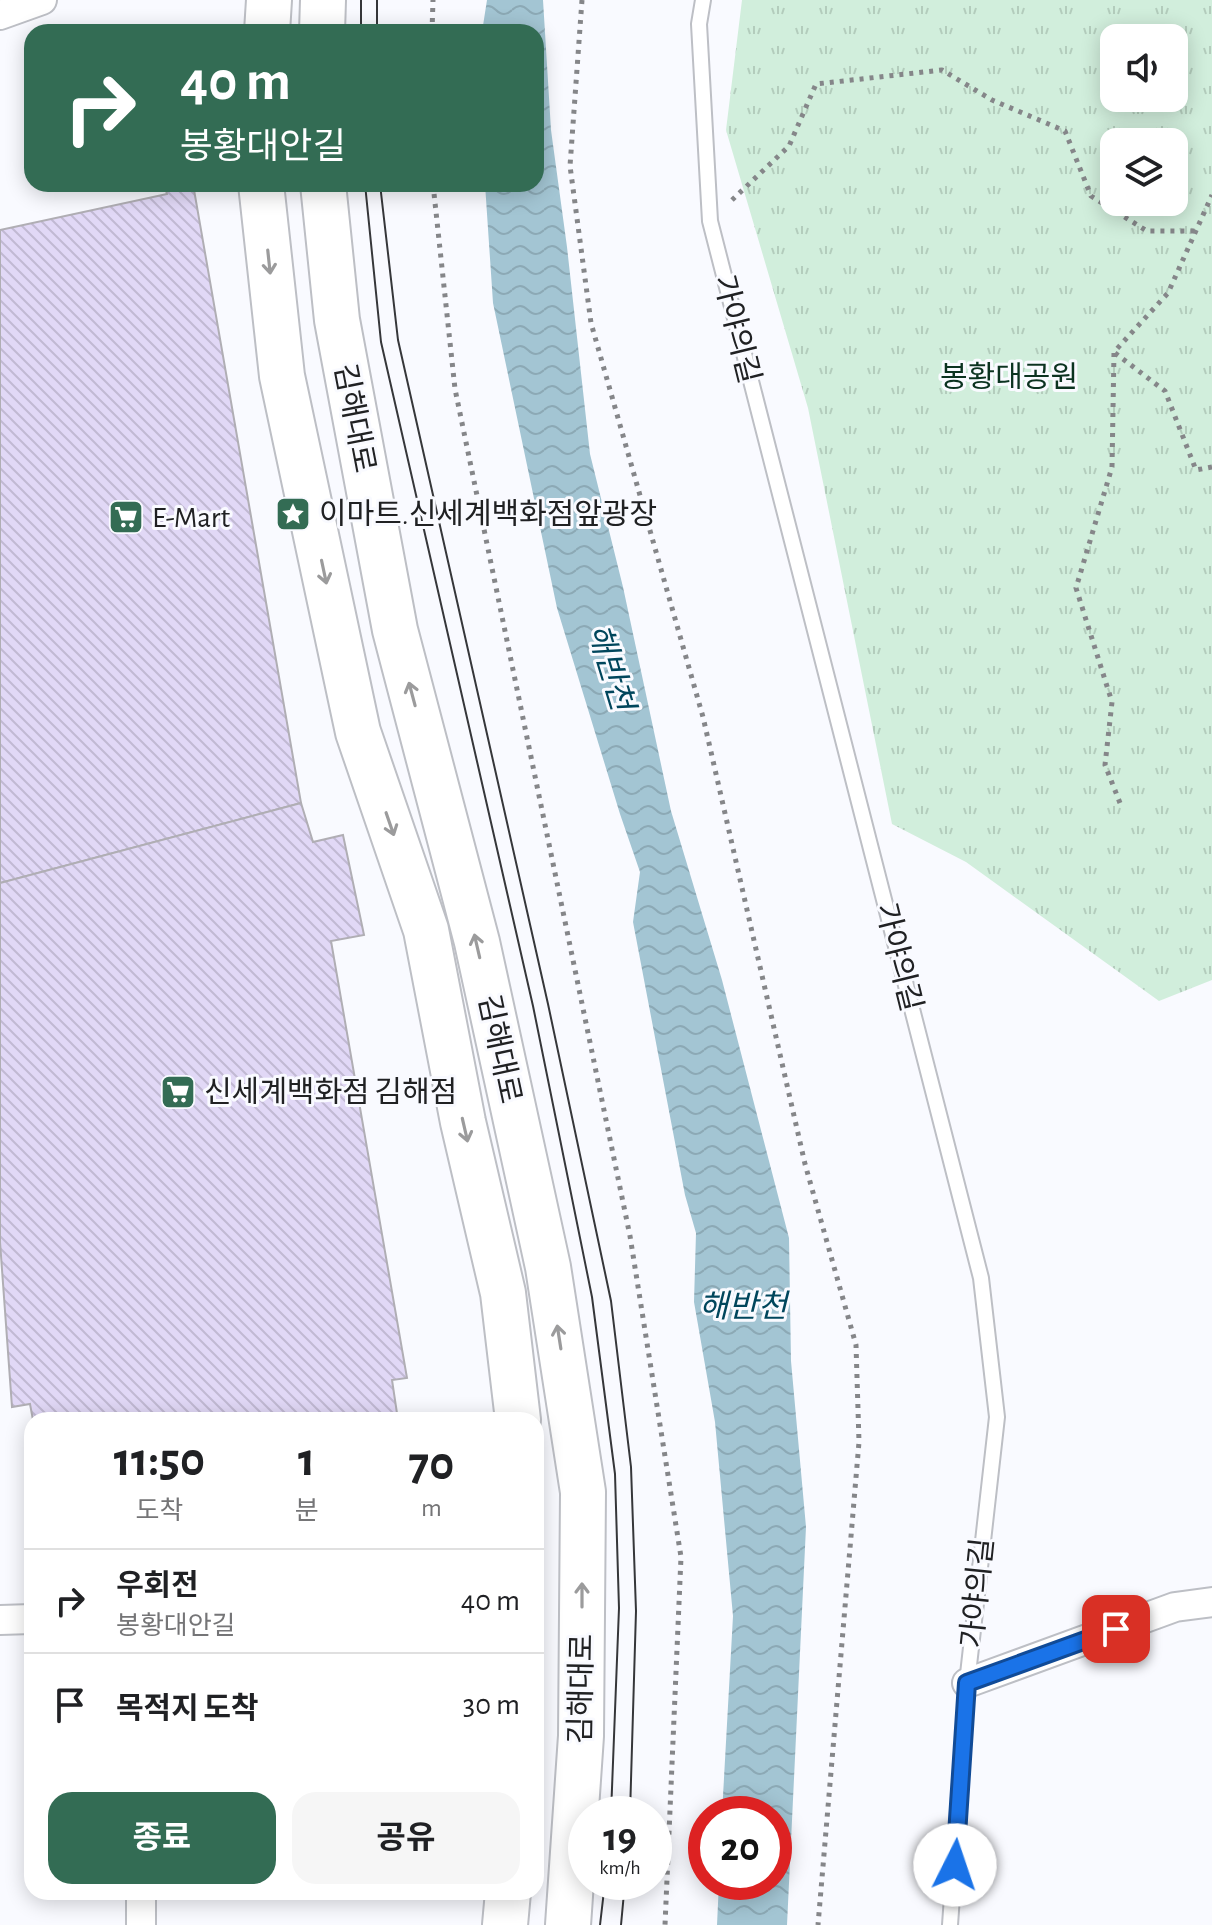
<!DOCTYPE html>
<html lang="ko">
<meta charset="utf-8">
<style>
:root{--surface:#fff;--page:#f6f6f6;--text:#202124;--muted:#757577;--line:#e0e0e0;--accent:#336c54}
body{margin:0;font-family:"Alegreya Sans","Noto Sans KR",sans-serif;background:var(--page);color:var(--text);height:100vh;display:flex;flex-direction:column;font-size:30px;white-space:nowrap}
*{box-sizing:border-box;margin:0}
p{font-size:26px;color:var(--muted)}
.icon{flex:none;width:44px;height:44px;fill:none;stroke:currentColor;stroke-width:2;stroke-linecap:round;stroke-linejoin:round}
.map{position:relative;flex:1;overflow:hidden}
.details{position:absolute;left:24px;top:1412px;width:520px;height:488px;display:flex;flex-direction:column;background:var(--surface);border-radius:24px;box-shadow:0 4px 20px #0003}
.details>*{flex:none}
.top-card{position:absolute;left:24px;top:24px;width:520px;height:168px;border-radius:24px;box-shadow:0 4px 20px #0003;background:#336c54;color:#fff;overflow:hidden}
.buttons{position:absolute;left:1100px;top:24px;display:grid;gap:16px}
.buttons a{display:grid;place-items:center;width:88px;height:88px;border-radius:16px;background:var(--surface);box-shadow:0 4px 20px #0003;font-size:40px}
.speed{position:absolute;left:568px;top:1796px;display:flex;gap:16px;font-size:40px;font-weight:700;text-align:center}
.speed>*{display:grid;place-content:center;width:104px;height:104px;border-radius:50%;background:var(--surface);box-shadow:0 4px 20px #0003;line-height:1}
.speed small{font-size:20px;font-weight:400}
.speed .limit{border:12px solid #d22;background:#fff;color:#111}
.pin{position:absolute;display:grid;place-items:center;width:68px;height:68px;color:#fff;margin:-34px;border-radius:16px;box-shadow:0 4px 12px #0006}
.me{position:absolute;width:88px;margin:-44px;rotate:4deg;stroke-linejoin:round;filter:drop-shadow(0 0 6px #0008)}
.turn{display:flex;align-items:center;gap:28px;height:168px;padding:0 24px;font-size:36px}
.turn .icon{width:104px;height:104px;stroke-width:2.5}
.turn b{display:block;font-size:56px;line-height:68px}
.eta{display:flex;justify-content:space-evenly;align-items:center;height:136px;text-align:center}
.eta b{font-size:48px;font-weight:700;line-height:56px}
.primary-button{display:flex;gap:16px;margin-top:auto;padding:16px 24px}
.primary-button a{flex:1;height:92px;border-radius:24px;background:var(--accent);color:#fff;font-size:32px;font-weight:700;line-height:92px;text-align:center}
.primary-button a+a{background:var(--page);color:var(--text)}
ul{padding:0;list-style:none}
li{display:flex;align-items:center;gap:24px;height:104px;padding:0 24px;border-top:2px solid var(--line)}
li div{flex:1}
li b{display:block;font-size:30px}
li em{font-style:normal}
.map>svg:first-child{display:block}
</style>
<div class="map">
<svg width="1212" height="1925" viewBox="0 0 1212 1925">
<defs>
<pattern id="grass-tufts" width="24" height="20" patternUnits="userSpaceOnUse" patternTransform="scale(2)"><rect width="24" height="20" fill="#d1eedc"/><path d="M3 7l-1-3M5 7V3M7 7l1-3M15 17l-1-3M17 17v-4M19 17l1-3" fill="none" stroke="#b3ccbc"/></pattern>
<pattern id="water-waves" width="16" height="10" patternUnits="userSpaceOnUse" patternTransform="scale(2)"><rect width="16" height="10" fill="#a3c5d3"/><path d="M0 5q4-4 8 0t8 0" fill="none" stroke="#8ca9b5"/></pattern>
<pattern id="building-back-hatch" width="6" height="6" patternUnits="userSpaceOnUse" patternTransform="scale(2)"><rect width="6" height="6" fill="#e1d8f6"/><path d="M-1 5l2 2M0 0l6 6M5-1l2 2" fill="none" stroke="#c1b9d3"/></pattern>
</defs>
<rect width="100%" height="100%" fill="#f9faff"/>
<path fill="url(#grass-tufts)" fill-rule="evenodd" d="M742,0H1212V980L1159,1001L966,862L892,824L808,408L726,130ZM1114,38H1174V98H1114ZM1114,142H1174V202H1114Z"/>
<polygon fill="url(#water-waves)" points="487,0 543,0 551,130 567,247 590,454 623,587 671,811 722,980 789,1238 791,1361 806,1527 787,1925 717,1925 719,1882 774,1882 774,1814 722,1814 733,1616 715,1422 694,1302 696,1233 685,1195 633,922 640,872 620,814 557,608 493,303 485,184 536,184 536,32 482,32"/>
<g fill="url(#building-back-hatch)" stroke="#b0aeb4" stroke-width="2">
<polygon points="164,184 193,184 301,803 0,883 0,230 167,194"/>
<polygon points="301,803 313,842 343,835 364,935 331,941 407,1378 392,1380 398,1420 33,1420 30,1404 12,1407 0,1242 0,883"/>
</g>
<g fill="none" stroke-linecap="round" stroke-linejoin="round">
<g stroke="#bdbfc5" stroke-width="18">
<polyline id="lane" points="703,0 699,24 710,221 981,1278 997,1417 967,1683 950,1925"/>
</g>
<g stroke="#bdbfc5" stroke-width="32">
<g id="street">
<polyline points="0,15 42,0"/>
<polyline points="0,1620 32,1619"/>
<polyline points="967,1683 1175,1607 1212,1602"/>
<polyline points="141,1892 141,1925"/>
</g>
</g>
<g stroke="#bdbfc5" stroke-width="48">
<g id="primary">
<polyline points="267,32 269,0"/>
<polyline points="322,32 323,0"/>
<polyline points="261,184 282,376 358,732 426,930 463,1122 503,1293 518,1420"/>
<polyline points="323,184 337,320 395,630 477,942 548,1267 583,1492 581,1736 568,1925"/>
<polyline points="505,1925 508,1892"/>
</g>
</g>
<g stroke="#858689" stroke-width="5" stroke-dasharray="4 6" stroke-linecap="butt">
<polyline points="582,0 570,166 591,323 703,717 805,1164 856,1345 859,1442 818,1925"/>
<polyline points="432,32 433,0"/>
<polyline points="433,184 455,389 630,1236 681,1557 665,1925"/>
<polyline points="732,200 789,146 816,84 942,70 992,100 1065,131 1091,196 1147,231 1195,231"/>
<polyline points="1115,353 1165,391 1196,470 1212,467"/>
<polyline points="1120,803 1105,765 1112,702 1076,588 1112,467 1114,352 1168,293 1212,195"/>
</g>
<use href="#lane" stroke="#fff" stroke-width="14"/>
<use href="#street" stroke="#fff" stroke-width="28"/>
<use href="#primary" stroke="#fff" stroke-width="44"/>
<g stroke="#36373a" stroke-width="2">
<polyline points="361,0 361,32"/>
<polyline points="377,0 377,32"/>
<polyline points="365,184 381,342 533,1006 592,1297 615,1474 619,1608 611,1814"/>
<polyline points="380,184 398,340 548,1004 611,1301 631,1467 636,1611 630,1814"/>
<polyline points="600,1925 605,1882"/>
<polyline points="621,1925 625,1882"/>
</g>
</g>
<defs><path id="oneway-shaft" d="M-6 0H5M1.5-3L5.5 0L1.5 3" fill="none" stroke-width="1.6" stroke-linecap="round" stroke-linejoin="round" transform="scale(2)"/></defs>
<g stroke="#9b9b9c">
<use href="#oneway-shaft" transform="translate(269 262) rotate(84)"/>
<use href="#oneway-shaft" transform="translate(324 572) rotate(78)"/>
<use href="#oneway-shaft" transform="translate(412 694) rotate(-105)"/>
<use href="#oneway-shaft" transform="translate(390 824) rotate(71)"/>
<use href="#oneway-shaft" transform="translate(477 946) rotate(-103)"/>
<use href="#oneway-shaft" transform="translate(465 1130) rotate(77)"/>
<use href="#oneway-shaft" transform="translate(559 1337) rotate(-99)"/>
<use href="#oneway-shaft" transform="translate(582 1595) rotate(-90)"/>
</g>
<g fill="none" stroke-linecap="round" stroke-linejoin="round">
<g stroke="#114b97" stroke-width="20">
<polyline id="route" points="955,1865 967,1683 1116,1629"/>
</g>
<use href="#route" stroke="#1a73e8" stroke-width="14"/>
</g>
<defs>
<g id="sight-square" transform="scale(1.8)"><rect x="-9" y="-9" width="18" height="18" rx="4" fill="#336c54" stroke="#f9faff"/><path d="M0-6L1.8-2.2L6-1.7L2.9 1.2L3.7 5.4L0 3.3L-3.7 5.4L-2.9 1.2L-6-1.7L-1.8-2.2Z" fill="#fff"/></g>
<g id="supermarket-square" transform="scale(1.8)"><rect x="-9" y="-9" width="18" height="18" rx="4" fill="#336c54" stroke="#f9faff"/><path d="M-6-5.5h2.5l.6 2H6L4.5 2H-2.5L-4.4-4H-6ZM-1.5 3.2a1.3 1.3 0 1 0 .1 0ZM3 3.2a1.3 1.3 0 1 0 .1 0Z" fill="#fff"/></g>
</defs>
<g fill-rule="evenodd">
<use href="#sight-square" x="293" y="514"/>
<use href="#supermarket-square" x="126" y="517"/>
<use href="#supermarket-square" x="178" y="1092"/>
</g>
<g text-anchor="middle" stroke-width="6" stroke-linejoin="round" paint-order="stroke">
<g font-size="30" fill="#202123" stroke="#f9faff">
<text transform="translate(737 329) rotate(76)" y="10">가야의길</text>
<text transform="translate(355 418) rotate(79)" y="10">김해대로</text>
<text transform="translate(899 957) rotate(76)" y="10">가야의길</text>
<text transform="translate(500 1049) rotate(78)" y="10">김해대로</text>
<text transform="translate(977 1593) rotate(-84)" y="10">가야의길</text>
<text transform="translate(581 1689) rotate(-89)" y="10">김해대로</text>
</g>
<g font-size="30" fill="#0b3320" stroke="#f9faff">
<text x="1009" y="387">봉황대공원</text>
</g>
<g font-size="30" fill="#202123" stroke="#f9faff" text-anchor="start">
<text x="319" y="524">이마트.신세계백화점앞광장</text>
<text x="152" y="527">E-Mart</text>
<text x="204" y="1102">신세계백화점 김해점</text>
</g>
<g font-size="32" font-style="italic" fill="#00465c" stroke="#f9faff">
<text transform="translate(611 667) rotate(73)" y="11">해반천</text>
<text x="743" y="1317">해반천</text>
</g>
</g>
</svg>
<div class="buttons">
<a><svg class="icon" aria-label="sound" viewBox="0 0 24 24"><path d="M4 9h4l5-4v14l-5-4H4zM17 9q2 3 0 6"/></svg></a>
<a><svg class="icon" aria-label="layers" viewBox="0 0 24 24"><path d="M12 4l9 5-9 5-9-5zM3 14l9 5 9-5"/></svg></a>
</div>
<div class="speed"><div>19<small>km/h</small></div><div class="limit">20</div></div>
<div class="pin" style="left:1116px;top:1629px;background:#d93025"><svg class="icon" aria-label="arrive" viewBox="0 0 24 24"><path d="M6 21V4h12l-3 4 3 4H6"/></svg></div>
<svg class="me" style="left:955px;top:1865px" viewBox="-20 -20 40 40"><circle r="19" fill="#fff"/><path d="M0-13L10 11 0 6-10 11z" fill="#1a73e8"/></svg>
<div class="top-card">
<div class="turn"><svg class="icon" aria-label="right" viewBox="0 0 24 24"><path d="M7 20v-9h11M14 6l5 5-5 5"/></svg><div><b>40 m</b>봉황대안길</div></div>
</div>
<section class="details">
<div class="eta">
<div><b>11:50</b><p>도착</p></div>
<div><b>1</b><p>분</p></div>
<div><b>70</b><p>m</p></div>
</div>
<ul>
<li><svg class="icon" aria-label="right" viewBox="0 0 24 24"><path d="M7 20v-9h11M14 6l5 5-5 5"/></svg><div><b>우회전</b><p>봉황대안길</p></div><em>40 m</em></li>
<li><svg class="icon" aria-label="arrive" viewBox="0 0 24 24"><path d="M6 21V4h12l-3 4 3 4H6"/></svg><div><b>목적지 도착</b></div><em>30 m</em></li>
</ul>
<div class="primary-button"><a>종료</a><a>공유</a></div>
</section>
</div>
